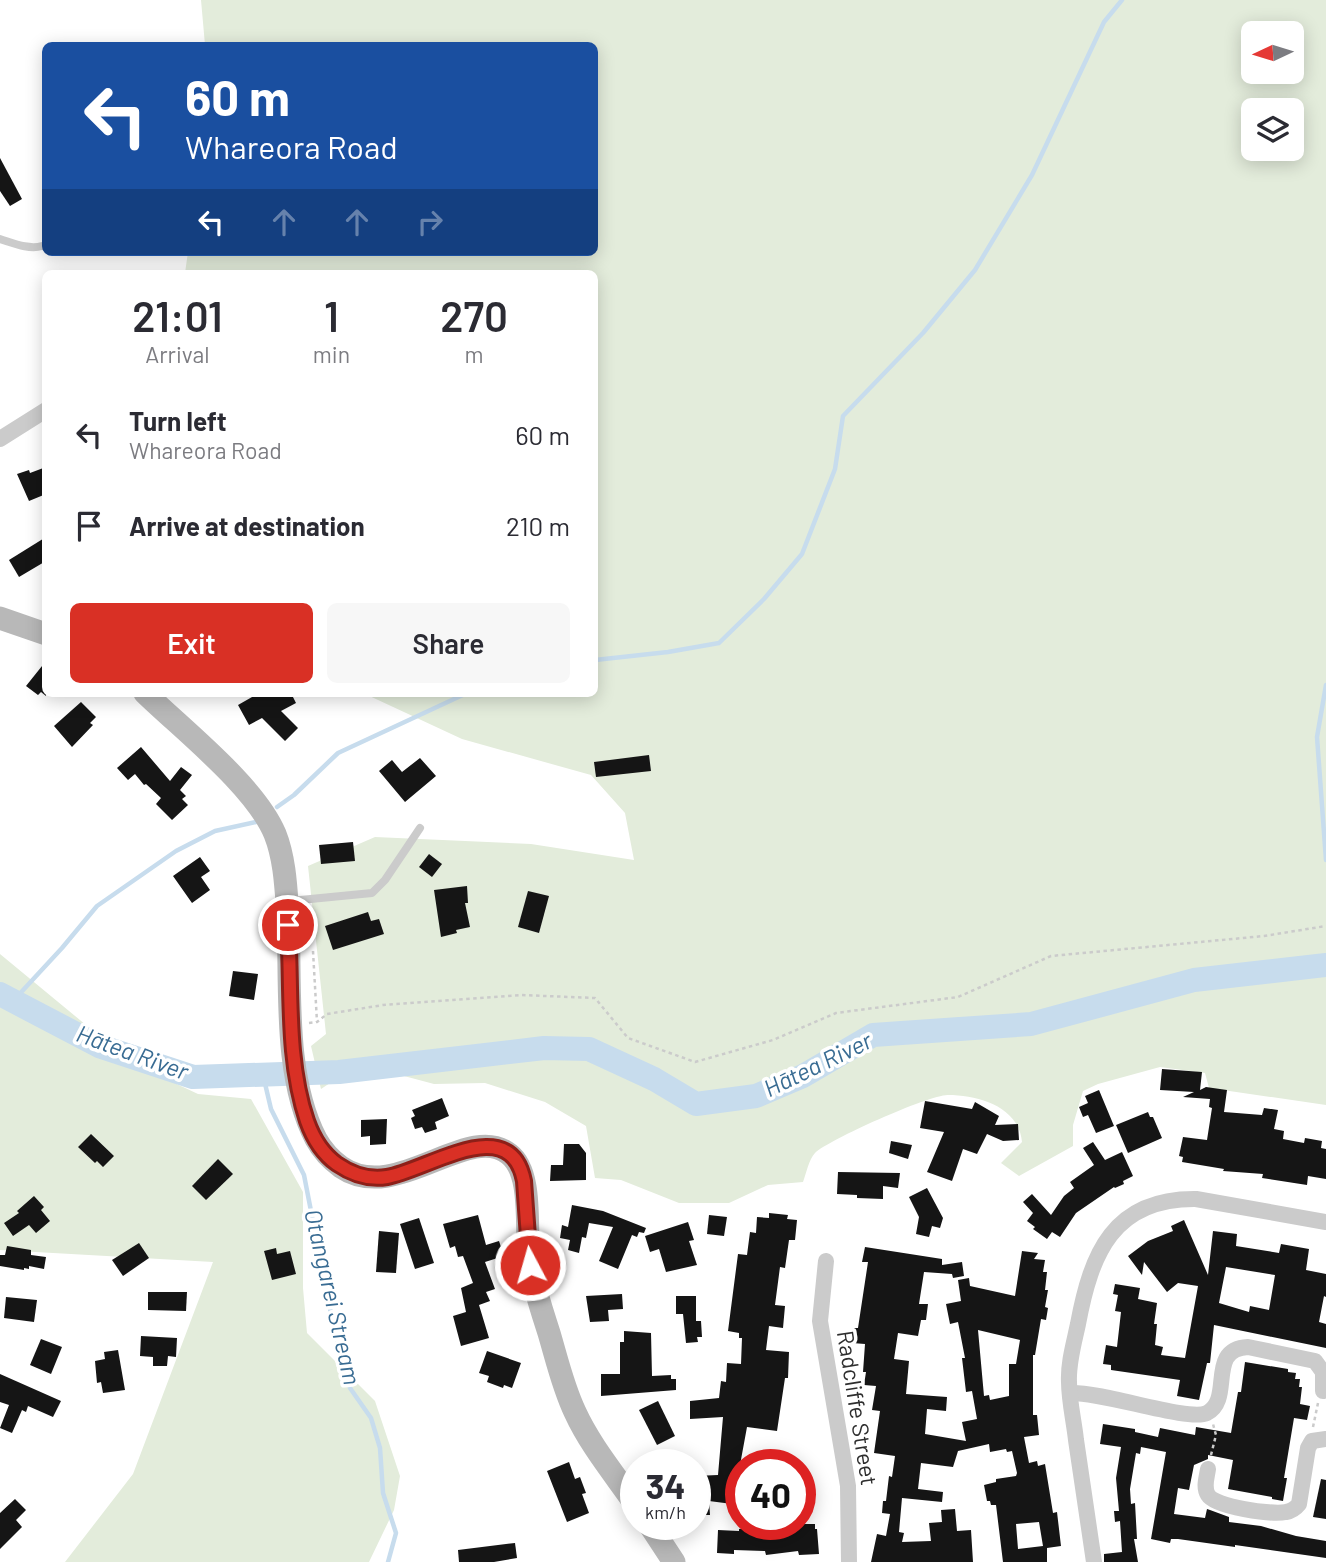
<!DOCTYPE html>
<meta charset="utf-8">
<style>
:root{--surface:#fff;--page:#f7f7f7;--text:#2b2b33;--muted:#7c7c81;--accent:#d93025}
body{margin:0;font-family:Barlow,sans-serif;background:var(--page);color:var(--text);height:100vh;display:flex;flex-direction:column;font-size:26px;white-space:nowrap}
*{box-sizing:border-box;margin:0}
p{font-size:23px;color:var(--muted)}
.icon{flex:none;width:38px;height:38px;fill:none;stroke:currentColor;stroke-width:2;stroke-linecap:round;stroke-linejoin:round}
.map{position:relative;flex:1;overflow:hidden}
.drawer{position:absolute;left:42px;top:270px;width:556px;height:427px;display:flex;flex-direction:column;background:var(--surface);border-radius:10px;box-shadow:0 4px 18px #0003}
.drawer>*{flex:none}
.top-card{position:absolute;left:42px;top:42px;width:556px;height:214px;border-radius:10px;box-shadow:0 4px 18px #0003;background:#1a4fa0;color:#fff;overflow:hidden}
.needle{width:46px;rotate:266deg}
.fabs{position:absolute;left:1241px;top:21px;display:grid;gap:14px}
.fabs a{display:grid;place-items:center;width:63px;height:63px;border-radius:10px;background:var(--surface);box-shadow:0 4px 18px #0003;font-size:35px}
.speed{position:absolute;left:620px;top:1449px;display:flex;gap:14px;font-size:35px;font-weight:700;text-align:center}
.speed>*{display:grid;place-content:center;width:91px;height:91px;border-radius:50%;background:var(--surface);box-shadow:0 4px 18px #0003;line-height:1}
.speed small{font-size:18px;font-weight:400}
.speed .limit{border:10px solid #d22;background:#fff;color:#111}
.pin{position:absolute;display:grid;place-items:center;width:60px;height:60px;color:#fff;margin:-30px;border:4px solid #fff;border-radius:50%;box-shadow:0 2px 7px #0007}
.me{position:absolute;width:77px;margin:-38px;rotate:354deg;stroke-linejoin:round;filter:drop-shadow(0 0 5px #0008)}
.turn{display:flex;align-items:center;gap:24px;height:147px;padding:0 28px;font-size:32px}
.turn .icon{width:91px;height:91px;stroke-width:2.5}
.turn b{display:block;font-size:49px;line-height:60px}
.lanes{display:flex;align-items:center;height:66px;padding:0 28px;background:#0003;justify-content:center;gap:35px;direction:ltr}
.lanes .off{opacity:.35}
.eta{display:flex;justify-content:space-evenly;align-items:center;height:119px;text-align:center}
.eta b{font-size:42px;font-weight:600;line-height:49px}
.primary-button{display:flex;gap:14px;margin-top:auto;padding:14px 28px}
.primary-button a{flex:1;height:80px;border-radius:10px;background:var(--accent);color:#fff;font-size:28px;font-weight:600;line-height:80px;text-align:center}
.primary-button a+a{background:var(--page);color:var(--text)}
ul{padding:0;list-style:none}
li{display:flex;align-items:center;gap:21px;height:91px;padding:0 28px}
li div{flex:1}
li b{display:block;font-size:26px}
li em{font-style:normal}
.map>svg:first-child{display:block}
</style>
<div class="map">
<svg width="1326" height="1562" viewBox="0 0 1326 1562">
<rect width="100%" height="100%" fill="#fff"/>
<g fill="#e3ecdb" fill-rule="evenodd">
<path d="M201,0H1326V1105L1209,1088L1205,1073L1160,1067L1098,1084L1083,1091L1073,1125V1146L1019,1176L1001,1163L1022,1142C1019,1107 979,1095 948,1095C931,1094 828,1140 815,1153C809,1159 806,1174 803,1182L768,1185L729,1203H679L621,1180L595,1178L586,1126L545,1102L485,1083L434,1084L404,1076L330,1083L321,1089L311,1046L326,1034L308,866L375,837L531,844L634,860L625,813L591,775L462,739L363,693H595V273H185L188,252H595V46L205,45ZM1253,33H1292V72H1253ZM1253,110H1292V149H1253Z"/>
<polygon points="0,954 132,1063 198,1094 251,1099 303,1192 303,1288 307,1333 375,1401 400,1476 394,1510 369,1562 65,1562 133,1474 213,1262 0,1250"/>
</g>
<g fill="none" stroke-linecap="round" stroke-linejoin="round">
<g stroke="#c7dced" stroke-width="4.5">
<polyline points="595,660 668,652 719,643 764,599 802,554 835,469 843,416 923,333 975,270 1032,175 1104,22 1122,0"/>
<polyline points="1326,685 1317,737 1326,860"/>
<polyline points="277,807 294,795 338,753 467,693"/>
<polyline points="13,1001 62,948 97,906 176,851 215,831 256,822"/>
<polyline points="263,1075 271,1109 304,1175 332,1319 350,1388 371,1418 380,1448 383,1493 396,1533 388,1562"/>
</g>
<polyline stroke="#c7dced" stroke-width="24" points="0,994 99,1046 193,1077 339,1072 544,1048 589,1049 654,1079 696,1104 756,1096 803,1076 873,1035 1031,1024 1194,980 1326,965"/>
</g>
<g fill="#151515" fill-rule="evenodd">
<polygon points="0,158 22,199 10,206 0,191"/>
<polygon points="46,467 46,494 29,501 17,474 29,470 30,473"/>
<polygon points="46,537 46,561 19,577 9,560"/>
<polygon points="46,661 46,696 41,692 38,695 26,686"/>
<polygon points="259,693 291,693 296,703 281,711 298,728 285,741 262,718 249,725 238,705"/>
<polygon points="81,702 96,717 90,723 93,725 72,747 54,726"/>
<polygon points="141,747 170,781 181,767 192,775 180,790 186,796 182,799 188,805 172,820 156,804 161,798 146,784 144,785 135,774 128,780 117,768"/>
<polygon points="649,755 651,771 596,777 594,762"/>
<polygon points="420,758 436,776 405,802 379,771 392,760 402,772"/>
<polygon points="353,842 355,861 321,864 319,845"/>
<polygon points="429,854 442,864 432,877 419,867"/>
<polygon points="200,857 210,871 201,877 210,890 192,903 173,876"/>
<polygon points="467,886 468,903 465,903 470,927 456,930 457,933 441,937 434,890"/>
<polygon points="528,891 549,896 539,933 518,927"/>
<polygon points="368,912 371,921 379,919 384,934 333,950 325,926"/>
<polygon points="233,971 258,974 254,1000 229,996"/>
<polygon points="1162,1069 1202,1072 1200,1090 1206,1087 1227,1090 1224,1112 1262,1115 1264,1108 1278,1110 1274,1129 1284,1131 1283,1139 1304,1143 1305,1138 1322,1141 1321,1148 1326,1149 1326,1179 1308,1176 1307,1185 1262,1178 1263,1174 1223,1171 1224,1169 1182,1162 1183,1157 1179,1156 1183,1137 1207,1140 1212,1108 1209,1107 1210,1099 1183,1097 1194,1092 1160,1090"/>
<polygon points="1099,1090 1114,1126 1096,1133 1088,1115 1083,1117 1079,1107 1088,1103 1085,1096"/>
<polygon points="442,1098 449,1116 435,1122 437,1129 425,1133 422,1127 415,1129 411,1118 415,1116 412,1110"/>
<polygon points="925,1101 972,1109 975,1102 999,1116 995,1125 1018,1124 1019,1140 1003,1141 987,1134 977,1154 963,1149 952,1181 927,1172 944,1132 920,1128"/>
<polygon points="1148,1112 1150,1117 1153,1117 1162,1138 1128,1153 1116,1125"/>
<polygon points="387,1119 386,1144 370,1145 370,1136 361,1137 361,1120"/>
<polygon points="91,1134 114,1156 103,1167 97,1161 95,1163 78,1147"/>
<polygon points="891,1141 912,1145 908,1159 889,1153"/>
<polygon points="1093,1142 1105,1160 1122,1152 1133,1176 1123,1181 1124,1184 1115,1188 1114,1187 1076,1213 1060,1237 1052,1232 1047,1239 1033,1229 1035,1227 1027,1221 1033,1213 1023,1202 1032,1194 1051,1215 1064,1196 1074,1188 1070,1182 1094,1165 1083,1148"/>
<polygon points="564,1144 579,1144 586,1153 586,1180 550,1181 551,1165 563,1165"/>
<polygon points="218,1159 233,1174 206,1200 192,1186"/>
<polygon points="838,1172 900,1173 898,1188 883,1186 883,1199 857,1198 857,1195 837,1194"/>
<polygon points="927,1188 943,1218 940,1228 932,1226 929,1237 916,1234 919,1217 909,1197"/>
<polygon points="34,1196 44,1207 41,1210 50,1221 36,1233 29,1225 13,1236 4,1223 19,1213 17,1211"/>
<polygon points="572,1205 603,1211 646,1228 644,1233 639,1232 637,1237 632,1235 618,1269 599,1261 613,1227 589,1223 586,1238 582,1237 579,1253 568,1250 570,1240 560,1238 562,1225 568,1227"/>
<polygon points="769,1213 788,1215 787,1219 797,1220 795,1240 789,1240 785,1268 780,1267 775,1305 785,1306 783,1328 769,1326 766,1350 789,1352 788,1378 785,1378 777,1431 747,1427 740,1465 740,1505 709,1501 710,1515 698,1515 695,1476 718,1475 723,1417 690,1419 690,1401 719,1398 721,1381 726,1382 727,1363 741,1364 742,1338 739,1338 739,1333 728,1331 738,1254 747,1255 750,1232 756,1233 757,1217 769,1218"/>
<polygon points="478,1215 486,1245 499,1241 504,1256 485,1262 495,1289 486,1292 490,1301 479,1305 489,1338 461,1346 453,1316 466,1312 461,1288 473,1283 463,1256 458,1257 455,1246 450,1248 443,1224"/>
<polygon points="709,1215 727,1217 724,1236 707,1234"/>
<polygon points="419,1218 434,1263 415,1269 400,1224"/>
<path d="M1184,1220L1208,1275L1213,1231L1237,1234L1236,1246L1279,1253L1281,1244L1309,1249L1306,1270L1326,1274V1297L1324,1296L1319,1322L1326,1324V1348L1214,1325L1210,1363H1207L1199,1400L1177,1396L1180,1380L1111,1370V1365L1103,1364L1106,1345L1117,1347L1121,1312L1115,1311L1118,1295L1113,1294L1115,1284L1140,1288L1138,1299L1157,1303L1154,1324H1157L1155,1345L1163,1347L1161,1355L1185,1358L1198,1286L1178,1283L1167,1292L1144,1262L1142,1275L1128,1256L1148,1241L1173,1231L1171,1226ZM1226,1267L1275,1275L1269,1310L1250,1306L1249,1312L1219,1303Z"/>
<polygon points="688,1222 694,1240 689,1241 697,1265 666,1272 659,1249 650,1252 645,1236"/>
<polygon points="379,1231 399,1233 396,1273 376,1272"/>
<polygon points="139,1243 149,1258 123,1276 112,1260"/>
<polygon points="7,1246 31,1250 31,1255 46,1257 44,1269 29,1266 29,1269 24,1268 24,1270 0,1266 0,1255 5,1255"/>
<path d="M865,1247L942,1259V1265L962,1262L964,1276L953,1278L952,1274L924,1272L919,1304H928L926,1320H921L918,1336L898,1333L894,1359L909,1361L906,1394L947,1397L946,1411L927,1409L925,1434L966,1441L962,1422L977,1419L972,1391L966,1392L962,1358H965L958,1322L950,1324L946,1304L961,1301L958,1280L969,1278L970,1286L1015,1296L1022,1251L1038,1253L1034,1259L1045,1260L1043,1272H1047L1045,1290H1048L1045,1307L1048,1308L1046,1320L1041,1319L1035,1355H1033V1415H1037L1039,1435L1024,1437L1029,1463L1037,1461L1038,1466L1045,1464L1053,1513L1057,1512L1061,1546L1047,1548V1562H1003L996,1505H991L990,1501H987L984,1485L996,1482V1479L1016,1476L1017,1473L1012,1451L1007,1452L1006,1449L990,1452L989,1444L958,1451L953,1467L921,1463L918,1489L943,1492L942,1502L902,1498L899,1532L904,1533L902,1542L931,1541L929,1523L942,1522L941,1510L955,1509L957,1531L971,1530L973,1562H871L877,1534L886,1536L890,1514L882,1513L883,1501H886L889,1476L892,1477L895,1456L874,1453L880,1411L872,1410L876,1386L864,1385L866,1372H863L865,1344L852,1343L854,1328H858L868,1262H862ZM978,1330L1020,1340L1016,1364H1009V1396L990,1400L989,1395L984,1396ZM1039,1522L1043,1546L1018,1549L1016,1524Z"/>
<polygon points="276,1248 277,1254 290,1251 296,1274 272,1280 264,1251"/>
<polygon points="148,1292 187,1292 186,1311 148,1310"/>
<polygon points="622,1294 623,1309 608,1310 609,1321 590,1322 586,1296"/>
<polygon points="676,1296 696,1296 696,1321 701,1321 702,1337 697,1337 698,1342 686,1343 683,1314 676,1314"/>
<polygon points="6,1297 37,1300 34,1322 4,1318"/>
<polygon points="624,1331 651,1333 652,1376 671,1375 671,1379 676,1379 676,1390 601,1396 601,1374 620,1374 620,1342 624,1342"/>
<polygon points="141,1336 177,1338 176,1357 168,1356 167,1366 153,1366 153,1357 140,1356"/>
<polygon points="41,1339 62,1347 51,1374 30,1365"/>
<polygon points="118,1350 125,1390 103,1393 101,1382 97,1383 95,1361 105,1359 104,1352"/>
<polygon points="487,1351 521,1363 512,1388 504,1385 503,1388 487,1382 489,1376 479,1373"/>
<polygon points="1245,1362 1288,1369 1288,1372 1296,1373 1295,1379 1300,1379 1299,1387 1302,1387 1300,1404 1310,1406 1307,1420 1294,1418 1284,1478 1287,1478 1283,1501 1272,1499 1272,1497 1228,1489 1233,1460 1208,1455 1208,1459 1194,1465 1189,1490 1178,1488 1174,1514 1205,1518 1207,1509 1210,1510 1229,1517 1229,1522 1261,1526 1296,1536 1326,1541 1326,1558 1235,1545 1235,1547 1178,1539 1171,1539 1170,1543 1151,1539 1166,1452 1141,1447 1140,1454 1136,1453 1130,1489 1131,1504 1135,1503 1137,1539 1134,1539 1138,1562 1104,1562 1104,1554 1122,1552 1120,1521 1115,1522 1114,1511 1119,1511 1116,1478 1121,1447 1100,1444 1103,1424 1135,1429 1135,1432 1158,1437 1160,1428 1195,1435 1196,1427 1231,1433 1238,1392 1241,1392"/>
<polygon points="0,1374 61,1401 53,1417 28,1406 26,1412 22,1410 12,1433 0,1428 9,1405 0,1402"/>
<polygon points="658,1401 675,1436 657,1445 639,1410"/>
<polygon points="569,1462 575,1479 580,1477 586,1493 582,1494 589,1513 567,1522 547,1471"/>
<polygon points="1321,1479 1326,1480 1326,1519 1313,1517"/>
<polygon points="15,1499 26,1510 16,1520 22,1527 0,1549 0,1513"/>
<polygon points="771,1524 815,1524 815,1529 817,1529 819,1554 799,1555 798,1551 766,1555 765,1551 734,1550 734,1554 717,1553 718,1530 739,1531 739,1529"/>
<polygon points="515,1543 517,1558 494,1562 459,1562 458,1550"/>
</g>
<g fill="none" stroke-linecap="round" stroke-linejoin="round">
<g stroke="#cbcbcb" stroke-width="2.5" stroke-dasharray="3.5 3.5" stroke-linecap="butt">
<polyline points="313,951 317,1022"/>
<polyline points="309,1023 317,1022 327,1014 383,1005 521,995 595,998 628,1038 695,1062 773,1040 836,1013 958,997 1051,956 1264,936 1326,926"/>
<polyline points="1313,1427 1318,1403"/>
<polyline points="1211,1455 1216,1435 1213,1424"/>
</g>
<g stroke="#cbcbcb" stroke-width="8">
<path d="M0,239C13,243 29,250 42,246"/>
<polyline points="290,901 372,893 385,880 420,828"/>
</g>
<g stroke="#cbcbcb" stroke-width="16">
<polyline points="0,439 46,410"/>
<polyline points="826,1261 820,1321 848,1486 849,1562"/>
<path d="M1070,1393C1101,1391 1188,1422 1207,1413C1234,1399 1206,1349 1248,1347L1315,1361L1323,1372V1391"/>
<path d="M1208,1469C1207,1477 1203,1487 1208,1495C1215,1507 1272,1515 1286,1512C1292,1511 1295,1509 1299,1504L1308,1448L1312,1441L1326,1439"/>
<path d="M1094,1562C1088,1521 1082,1481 1076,1440C1074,1421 1069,1401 1069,1382C1068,1363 1074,1343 1078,1324C1091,1254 1113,1198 1196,1199L1326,1222"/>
</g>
<g stroke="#b8b8b8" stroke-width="23">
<polyline points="0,618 46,634"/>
<path d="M145,693C183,730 255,786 275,834C285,859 286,889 288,916C291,985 283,1076 316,1139C322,1150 330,1159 341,1167C396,1205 468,1121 509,1154C535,1174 524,1234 530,1264C534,1288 542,1311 549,1333C557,1360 563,1387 575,1412C590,1445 615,1475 635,1504"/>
<polyline points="649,1524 674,1562"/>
</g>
</g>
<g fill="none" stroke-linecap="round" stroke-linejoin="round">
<g stroke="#8d1f18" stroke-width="18">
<path id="route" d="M288,925C292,989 286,1059 307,1121C313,1138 323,1154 337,1164C353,1175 369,1180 387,1177C428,1170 510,1111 524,1181L530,1265"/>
</g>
<use href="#route" stroke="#d93025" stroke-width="12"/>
</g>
<g text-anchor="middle" stroke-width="7" stroke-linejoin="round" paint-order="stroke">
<g font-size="23" fill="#2e2e2e" stroke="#fff">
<text transform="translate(857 1408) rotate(81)" y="8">Radcliffe Street</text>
</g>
<g font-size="24" font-style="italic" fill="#396c93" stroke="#fff">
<text transform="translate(132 1053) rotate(20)" y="8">Hātea River</text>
<text transform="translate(818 1065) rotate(-26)" y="8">Hātea River</text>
<text transform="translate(332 1297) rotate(77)" y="8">Otangarei Stream</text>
</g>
</g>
</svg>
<div class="fabs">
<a><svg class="needle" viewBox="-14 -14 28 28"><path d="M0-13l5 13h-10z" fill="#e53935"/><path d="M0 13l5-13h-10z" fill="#7c7c81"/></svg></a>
<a><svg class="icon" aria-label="layers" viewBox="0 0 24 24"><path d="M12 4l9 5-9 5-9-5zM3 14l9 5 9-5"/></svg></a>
</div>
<div class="speed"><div>34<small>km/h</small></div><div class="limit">40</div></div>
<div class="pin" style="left:288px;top:925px;background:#d93025"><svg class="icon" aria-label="arrive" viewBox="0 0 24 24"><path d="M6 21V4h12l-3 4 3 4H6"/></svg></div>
<svg class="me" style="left:530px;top:1265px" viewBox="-20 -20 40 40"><circle r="17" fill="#d93025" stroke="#fff" stroke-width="3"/><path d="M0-11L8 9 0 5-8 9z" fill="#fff"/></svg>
<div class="top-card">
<div class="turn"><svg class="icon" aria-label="left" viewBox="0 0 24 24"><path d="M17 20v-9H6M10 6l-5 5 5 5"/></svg><div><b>60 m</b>Whareora Road</div></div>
<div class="lanes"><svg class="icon" aria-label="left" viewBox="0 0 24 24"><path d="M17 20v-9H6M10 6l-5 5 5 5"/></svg><svg class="icon off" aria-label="ahead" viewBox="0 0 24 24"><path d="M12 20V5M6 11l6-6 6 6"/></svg><svg class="icon off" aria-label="ahead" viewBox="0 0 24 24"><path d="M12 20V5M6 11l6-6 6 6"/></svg><svg class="icon off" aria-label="right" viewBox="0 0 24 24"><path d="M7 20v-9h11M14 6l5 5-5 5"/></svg></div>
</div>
<section class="drawer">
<div class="eta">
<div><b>21:01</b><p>Arrival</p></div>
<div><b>1</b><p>min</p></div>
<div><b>270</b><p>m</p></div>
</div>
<ul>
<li><svg class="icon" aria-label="left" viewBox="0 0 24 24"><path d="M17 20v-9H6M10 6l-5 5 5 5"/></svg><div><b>Turn left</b><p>Whareora Road</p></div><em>60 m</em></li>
<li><svg class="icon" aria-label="arrive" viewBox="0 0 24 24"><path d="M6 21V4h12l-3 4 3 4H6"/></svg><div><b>Arrive at destination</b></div><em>210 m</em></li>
</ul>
<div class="primary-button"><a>Exit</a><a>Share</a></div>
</section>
</div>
